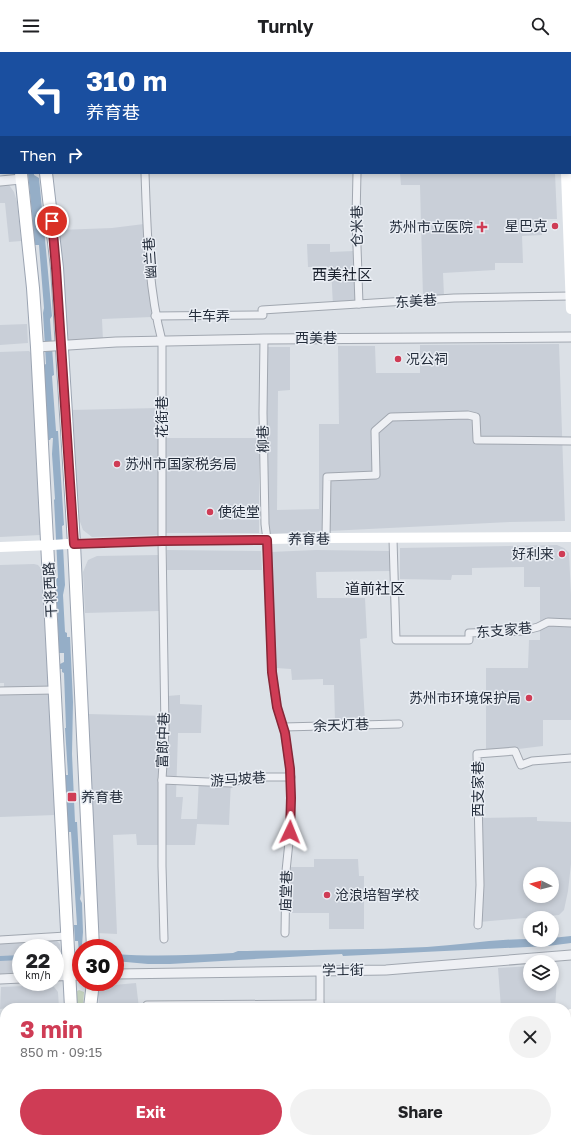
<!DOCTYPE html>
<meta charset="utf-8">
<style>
:root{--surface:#fff;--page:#f2f2f2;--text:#202124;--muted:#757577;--accent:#cf3c55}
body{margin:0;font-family:"Golos Text","Noto Sans SC",sans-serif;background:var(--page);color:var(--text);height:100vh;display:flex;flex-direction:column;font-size:15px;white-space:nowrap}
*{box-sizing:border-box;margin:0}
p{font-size:13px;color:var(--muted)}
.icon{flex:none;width:22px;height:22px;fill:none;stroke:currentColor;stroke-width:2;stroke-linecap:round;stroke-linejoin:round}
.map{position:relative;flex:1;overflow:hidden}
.details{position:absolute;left:0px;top:951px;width:571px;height:140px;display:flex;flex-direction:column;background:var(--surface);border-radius:16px 16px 0 0;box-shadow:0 2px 6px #0003}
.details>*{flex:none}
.guide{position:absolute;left:0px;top:0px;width:571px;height:122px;box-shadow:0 2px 6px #0003;background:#1a4fa0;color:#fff;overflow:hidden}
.needle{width:26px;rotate:276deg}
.fabs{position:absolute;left:523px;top:815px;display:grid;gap:8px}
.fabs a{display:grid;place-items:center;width:36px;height:36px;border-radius:50%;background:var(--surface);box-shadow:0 2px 6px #0003;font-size:20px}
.speed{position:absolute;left:12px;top:887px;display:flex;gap:8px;font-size:20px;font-weight:700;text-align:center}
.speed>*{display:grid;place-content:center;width:52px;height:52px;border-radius:50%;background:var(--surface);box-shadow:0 2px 6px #0003;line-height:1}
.speed small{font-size:10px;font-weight:400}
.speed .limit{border:6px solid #d22;background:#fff;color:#111}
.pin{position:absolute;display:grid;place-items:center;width:34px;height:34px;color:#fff;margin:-17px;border:2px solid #fff;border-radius:50%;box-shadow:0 1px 4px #0007}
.me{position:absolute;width:44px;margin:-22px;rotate:2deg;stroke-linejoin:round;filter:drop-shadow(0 0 3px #0008)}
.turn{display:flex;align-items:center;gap:14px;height:84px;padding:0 20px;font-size:18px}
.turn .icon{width:52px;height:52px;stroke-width:2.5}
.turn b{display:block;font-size:28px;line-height:34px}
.then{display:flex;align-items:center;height:38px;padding:0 20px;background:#0003;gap:8px;font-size:15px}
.round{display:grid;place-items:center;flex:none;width:42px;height:42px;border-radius:21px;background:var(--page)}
.headline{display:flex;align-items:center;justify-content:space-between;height:68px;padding:0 20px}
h1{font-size:24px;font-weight:700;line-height:30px;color:var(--accent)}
.button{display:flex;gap:8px;margin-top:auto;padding:8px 20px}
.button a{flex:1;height:46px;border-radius:24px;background:var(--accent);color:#fff;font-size:16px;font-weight:700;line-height:46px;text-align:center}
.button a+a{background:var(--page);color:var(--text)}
header{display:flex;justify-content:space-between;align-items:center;height:52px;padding:0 20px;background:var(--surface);font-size:18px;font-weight:700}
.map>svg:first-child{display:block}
</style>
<header><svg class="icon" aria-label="menu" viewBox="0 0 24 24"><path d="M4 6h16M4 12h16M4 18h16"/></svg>Turnly<svg class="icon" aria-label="search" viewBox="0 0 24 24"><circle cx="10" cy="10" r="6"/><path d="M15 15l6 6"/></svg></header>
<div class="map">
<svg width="571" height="1091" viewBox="0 0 571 1091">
<rect width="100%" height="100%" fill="#dbe0e6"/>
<g fill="#c9cfd8" fill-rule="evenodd">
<polygon points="156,0 229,0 175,1"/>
<polygon points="402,0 551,0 552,1 403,1"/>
<polygon points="400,121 555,121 557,167 542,167 542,183 522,184 523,211 495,211 495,218 443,221 444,244 423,245 420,133 401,133"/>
<polygon points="0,132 9,133 14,140 17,150 21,189 9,190 5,151 0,151"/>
<polygon points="144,172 145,197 152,265 102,267 103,289 68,289 59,178 112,176"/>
<polygon points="307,192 330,192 330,200 354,199 356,253 333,254 331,215 308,215"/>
<polygon points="27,272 28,291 0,293 0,273"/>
<polygon points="559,292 565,469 510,470 268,482 266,389 268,295 290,295 290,338 278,339 277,458 319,457 319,372 339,372 338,294 375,294 376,321 420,321 420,293"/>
<polygon points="29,299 31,301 40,483 0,485 0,300"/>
<polygon points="158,356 159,483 92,485 83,478 79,467 71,358"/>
<rect x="166" y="386" width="93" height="95"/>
<polygon points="557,493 564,496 569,501 571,543 571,668 543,668 543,694 486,701 486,616 528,616 529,588 540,588 540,535 524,535 524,515 472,516 472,523 452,523 451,528 400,527 400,496"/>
<polygon points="167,498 261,499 262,518 167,518"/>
<polygon points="316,498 390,499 390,519 316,520 317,546 365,546 367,586 360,587 365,669 335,670 334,633 323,633 323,627 292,628 291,617 276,616 270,500"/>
<polygon points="159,503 159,559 85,561 83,520 88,508 97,504"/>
<polygon points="34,512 38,513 43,519 49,636 4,636 4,631 0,631 0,513"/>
<polygon points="49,641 55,763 0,765 0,642"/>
<polygon points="180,643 180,652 202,653 201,681 178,681 176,745 183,745 181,767 197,767 199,726 231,728 229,773 197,772 195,793 137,793 136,782 113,783 117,882 97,881 88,662 167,664 167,644"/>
<path d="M537,765V769L571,770V812L568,839L564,858L559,863L479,870L478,766ZM530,822H552V844H530Z"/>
<polygon points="314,807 358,807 359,824 364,824 364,877 329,877 329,861 288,861 291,815 314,815"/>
<polygon points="56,888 60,892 61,908 58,916 55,917 55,896 21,896 21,921 0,922 0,890"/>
<polygon points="552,913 558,913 555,956 501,956 498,916 530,914 530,932 552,932"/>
<polygon points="136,931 139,956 99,956 98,942 100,937 103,934"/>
<polygon points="49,933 54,935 58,940 59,956 30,956 30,953 0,957 1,935"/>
</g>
<g fill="#c2d0bc">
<rect x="47" y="0" width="97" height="1"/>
<polygon points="79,938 84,940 83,956 77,956 76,940"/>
<polygon points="45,1086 61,1086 61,1091 0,1091 0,1090 45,1089"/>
<polygon points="101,1086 271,1086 256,1091 101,1091"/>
</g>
<g fill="#95aec7">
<polygon points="28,121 34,121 34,123 39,126 42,157 40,157 41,175 44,176 52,264 50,267 54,323 52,324 56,379 58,379 64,473 62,474 65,533 63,543 65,580 67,581 67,585 70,585 73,650 72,702 75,770 77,770 81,841 80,847 82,851 83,880 81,907 55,906 55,901 74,901 74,900 79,900 78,889 75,889 74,873 77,873 71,780 67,780 65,723 68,723 65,676 66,676 64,621 62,620 62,617 60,617 60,612 64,610 64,601 59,601 56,526 58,526 54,448 55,447 52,402 53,386 51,386 50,388 48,388 44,313 46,312 43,261 44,256 39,193 35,193"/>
<path d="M571,884V891L548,894L343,904L342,902L170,912H148L115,909V902C154,905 193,903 233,901L238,899C301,898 364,898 427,895C461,893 495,887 530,887V888H552V886Z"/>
<polygon points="21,903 21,908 0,909 0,904"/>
<path d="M0,1008C2,1034 8,1057 0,1082Z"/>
<polygon points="271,1086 566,1086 571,1091 256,1091"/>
</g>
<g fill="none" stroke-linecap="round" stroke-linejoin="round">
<polyline stroke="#2f4d70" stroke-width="1" stroke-dasharray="5 4" stroke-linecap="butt" points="395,1091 413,1086"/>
<g stroke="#a1a7b0" stroke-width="9">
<g id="minor">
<polyline points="356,0 356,1"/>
<path d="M145,121C147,176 148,236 162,289V489L165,677L162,728V814L164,887"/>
<polyline points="357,121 356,166 359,252"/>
<polyline points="262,258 454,246 571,244"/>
<polyline points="155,264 263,263"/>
<polyline points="264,287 263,361 265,472 267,488 272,620 277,655 285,681 290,717 291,746 290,780 286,819 285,881"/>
<polyline points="326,486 327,425 376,423 375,379 391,365 468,363 476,365 477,388 571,389"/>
<polyline points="393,487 396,588 469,588 469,581 523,579 538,575 548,570 571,571"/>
<polyline points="0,639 54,638"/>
<polyline points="284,675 399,672"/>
<polyline points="162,728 231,731 248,725 291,725"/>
<polyline points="478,873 480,833 477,702 515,699 521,713 532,709 571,706"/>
<polyline points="0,888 66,884"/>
<polyline points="147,956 147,953 320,952"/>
<polyline points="320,956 320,919"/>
<polyline points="94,1086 94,1091"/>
<polyline points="60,1091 60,1086"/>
<polyline points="147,1091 162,1086"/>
</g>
</g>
<g stroke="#a1a7b0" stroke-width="11">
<g id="tertiary">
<polyline points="150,1 150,0"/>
<polyline points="0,129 21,127"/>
<polyline points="37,295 116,290 264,287 571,285"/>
<polyline points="115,922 386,918 571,903"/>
<polyline points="55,924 81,923"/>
<polyline points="0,927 21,926"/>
</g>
</g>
<g stroke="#9ba4b2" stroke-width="14">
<g id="primary">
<polyline points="8,0 8,1"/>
<polyline points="30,0 30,1"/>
<polyline points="42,0 42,1"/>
<polyline points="0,55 1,63"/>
<polyline points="21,121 33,236 37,295 71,956"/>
<polyline points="46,121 57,216 74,492 93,896"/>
<polyline points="90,956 93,930"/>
<polyline points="83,1086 83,1091"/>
<polyline points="73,1091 73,1086"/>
</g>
</g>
<use href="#minor" stroke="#eef0f4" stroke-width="7"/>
<use href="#tertiary" stroke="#eef0f4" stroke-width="9"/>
<g stroke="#fff" stroke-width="10">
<polyline points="562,0 562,1"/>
<polyline points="570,5 571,35"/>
<polyline points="566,121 571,257"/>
<polyline points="68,492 162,489 326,486 571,485"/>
<polyline points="0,495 52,493"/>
<polyline points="567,1091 571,962"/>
</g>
<use href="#primary" stroke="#fff" stroke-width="12"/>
<polyline stroke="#fff" stroke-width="10" points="52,493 68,492"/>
</g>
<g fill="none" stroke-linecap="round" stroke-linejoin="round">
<g stroke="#872737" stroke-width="10">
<polyline id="route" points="52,169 56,216 74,492 162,489 267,488 272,620 277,655 285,681 290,717 291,746 290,780"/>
</g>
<use href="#route" stroke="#cf3c55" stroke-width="7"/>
</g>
<g fill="#cf3c55" stroke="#eaeef4" stroke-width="1.5">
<circle cx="555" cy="174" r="4"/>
<path d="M480 169h4v4h4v4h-4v4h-4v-4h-4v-4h4z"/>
<circle cx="398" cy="307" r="4"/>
<circle cx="117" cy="412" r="4"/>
<circle cx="210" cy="460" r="4"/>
<circle cx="562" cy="502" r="4"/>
<circle cx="529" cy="646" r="4"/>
<rect x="67" y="740" width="10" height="10" rx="2"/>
<circle cx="327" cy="843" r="4"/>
</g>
<g text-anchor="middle" stroke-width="3" stroke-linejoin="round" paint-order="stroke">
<g font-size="14" fill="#252e3c" stroke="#eaeef4">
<text transform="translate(357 174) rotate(-91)" y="5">仓米巷</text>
<text transform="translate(150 206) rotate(-94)" y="5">幽兰巷</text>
<text transform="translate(416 249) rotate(-4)" y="5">东美巷</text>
<text x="209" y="269">牛车弄</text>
<text x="316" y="291">西美巷</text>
<text transform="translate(162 365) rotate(-90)" y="5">花街巷</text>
<text transform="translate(263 387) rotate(-91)" y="5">柳巷</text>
<text transform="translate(309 487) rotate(-1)" y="5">养育巷</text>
<text transform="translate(50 538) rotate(-93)" y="5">干将西路</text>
<text transform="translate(504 578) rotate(-5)" y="5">东支家巷</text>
<text transform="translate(341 673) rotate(-2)" y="5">余天灯巷</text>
<text transform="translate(163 688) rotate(-88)" y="5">富郎中巷</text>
<text transform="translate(238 727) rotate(-4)" y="5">游马坡巷</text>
<text transform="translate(478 737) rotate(-90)" y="5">西支家巷</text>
<text transform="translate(286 839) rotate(-88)" y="5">庙堂巷</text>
<text transform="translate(343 918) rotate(-1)" y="5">学士街</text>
</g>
<g font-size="14" fill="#252e3c" stroke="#eaeef4" text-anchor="start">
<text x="547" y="179" text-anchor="end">星巴克</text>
<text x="473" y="180" text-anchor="end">苏州市立医院</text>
<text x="406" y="312">况公祠</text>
<text x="125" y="417">苏州市国家税务局</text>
<text x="218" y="465">使徒堂</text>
<text x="554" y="507" text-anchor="end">好利来</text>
<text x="521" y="651" text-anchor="end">苏州市环境保护局</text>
<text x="81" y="750">养育巷</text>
<text x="335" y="848">沧浪培智学校</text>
</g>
<g font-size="15" fill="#181f2c" stroke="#eaeef4">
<text x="342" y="228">西美社区</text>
<text x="375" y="542">道前社区</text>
</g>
</g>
</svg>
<div class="fabs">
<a><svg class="needle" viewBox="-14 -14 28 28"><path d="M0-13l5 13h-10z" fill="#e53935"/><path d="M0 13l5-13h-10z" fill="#757577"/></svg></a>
<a><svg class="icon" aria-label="sound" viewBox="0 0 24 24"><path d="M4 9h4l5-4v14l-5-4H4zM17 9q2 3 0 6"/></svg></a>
<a><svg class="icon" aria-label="layers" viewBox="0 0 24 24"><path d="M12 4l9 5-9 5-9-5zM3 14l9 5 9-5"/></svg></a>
</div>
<div class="speed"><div>22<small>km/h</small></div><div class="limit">30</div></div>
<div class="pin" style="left:52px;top:169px;background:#d93025"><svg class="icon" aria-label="arrive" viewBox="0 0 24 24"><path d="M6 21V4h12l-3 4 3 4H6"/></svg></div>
<svg class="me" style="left:290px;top:780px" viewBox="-20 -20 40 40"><path d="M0-17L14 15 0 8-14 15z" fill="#cf3c55" stroke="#fff" stroke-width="4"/></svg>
<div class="guide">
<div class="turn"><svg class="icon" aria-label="left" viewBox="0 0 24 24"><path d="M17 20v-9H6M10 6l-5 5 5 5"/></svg><div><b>310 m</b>养育巷</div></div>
<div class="then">Then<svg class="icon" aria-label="right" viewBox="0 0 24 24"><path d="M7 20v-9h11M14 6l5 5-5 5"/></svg></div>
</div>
<section class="details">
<div class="headline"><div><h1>3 min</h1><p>850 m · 09:15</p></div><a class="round"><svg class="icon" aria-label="close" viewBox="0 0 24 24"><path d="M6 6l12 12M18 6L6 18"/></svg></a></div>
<div class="button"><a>Exit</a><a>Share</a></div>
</section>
</div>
